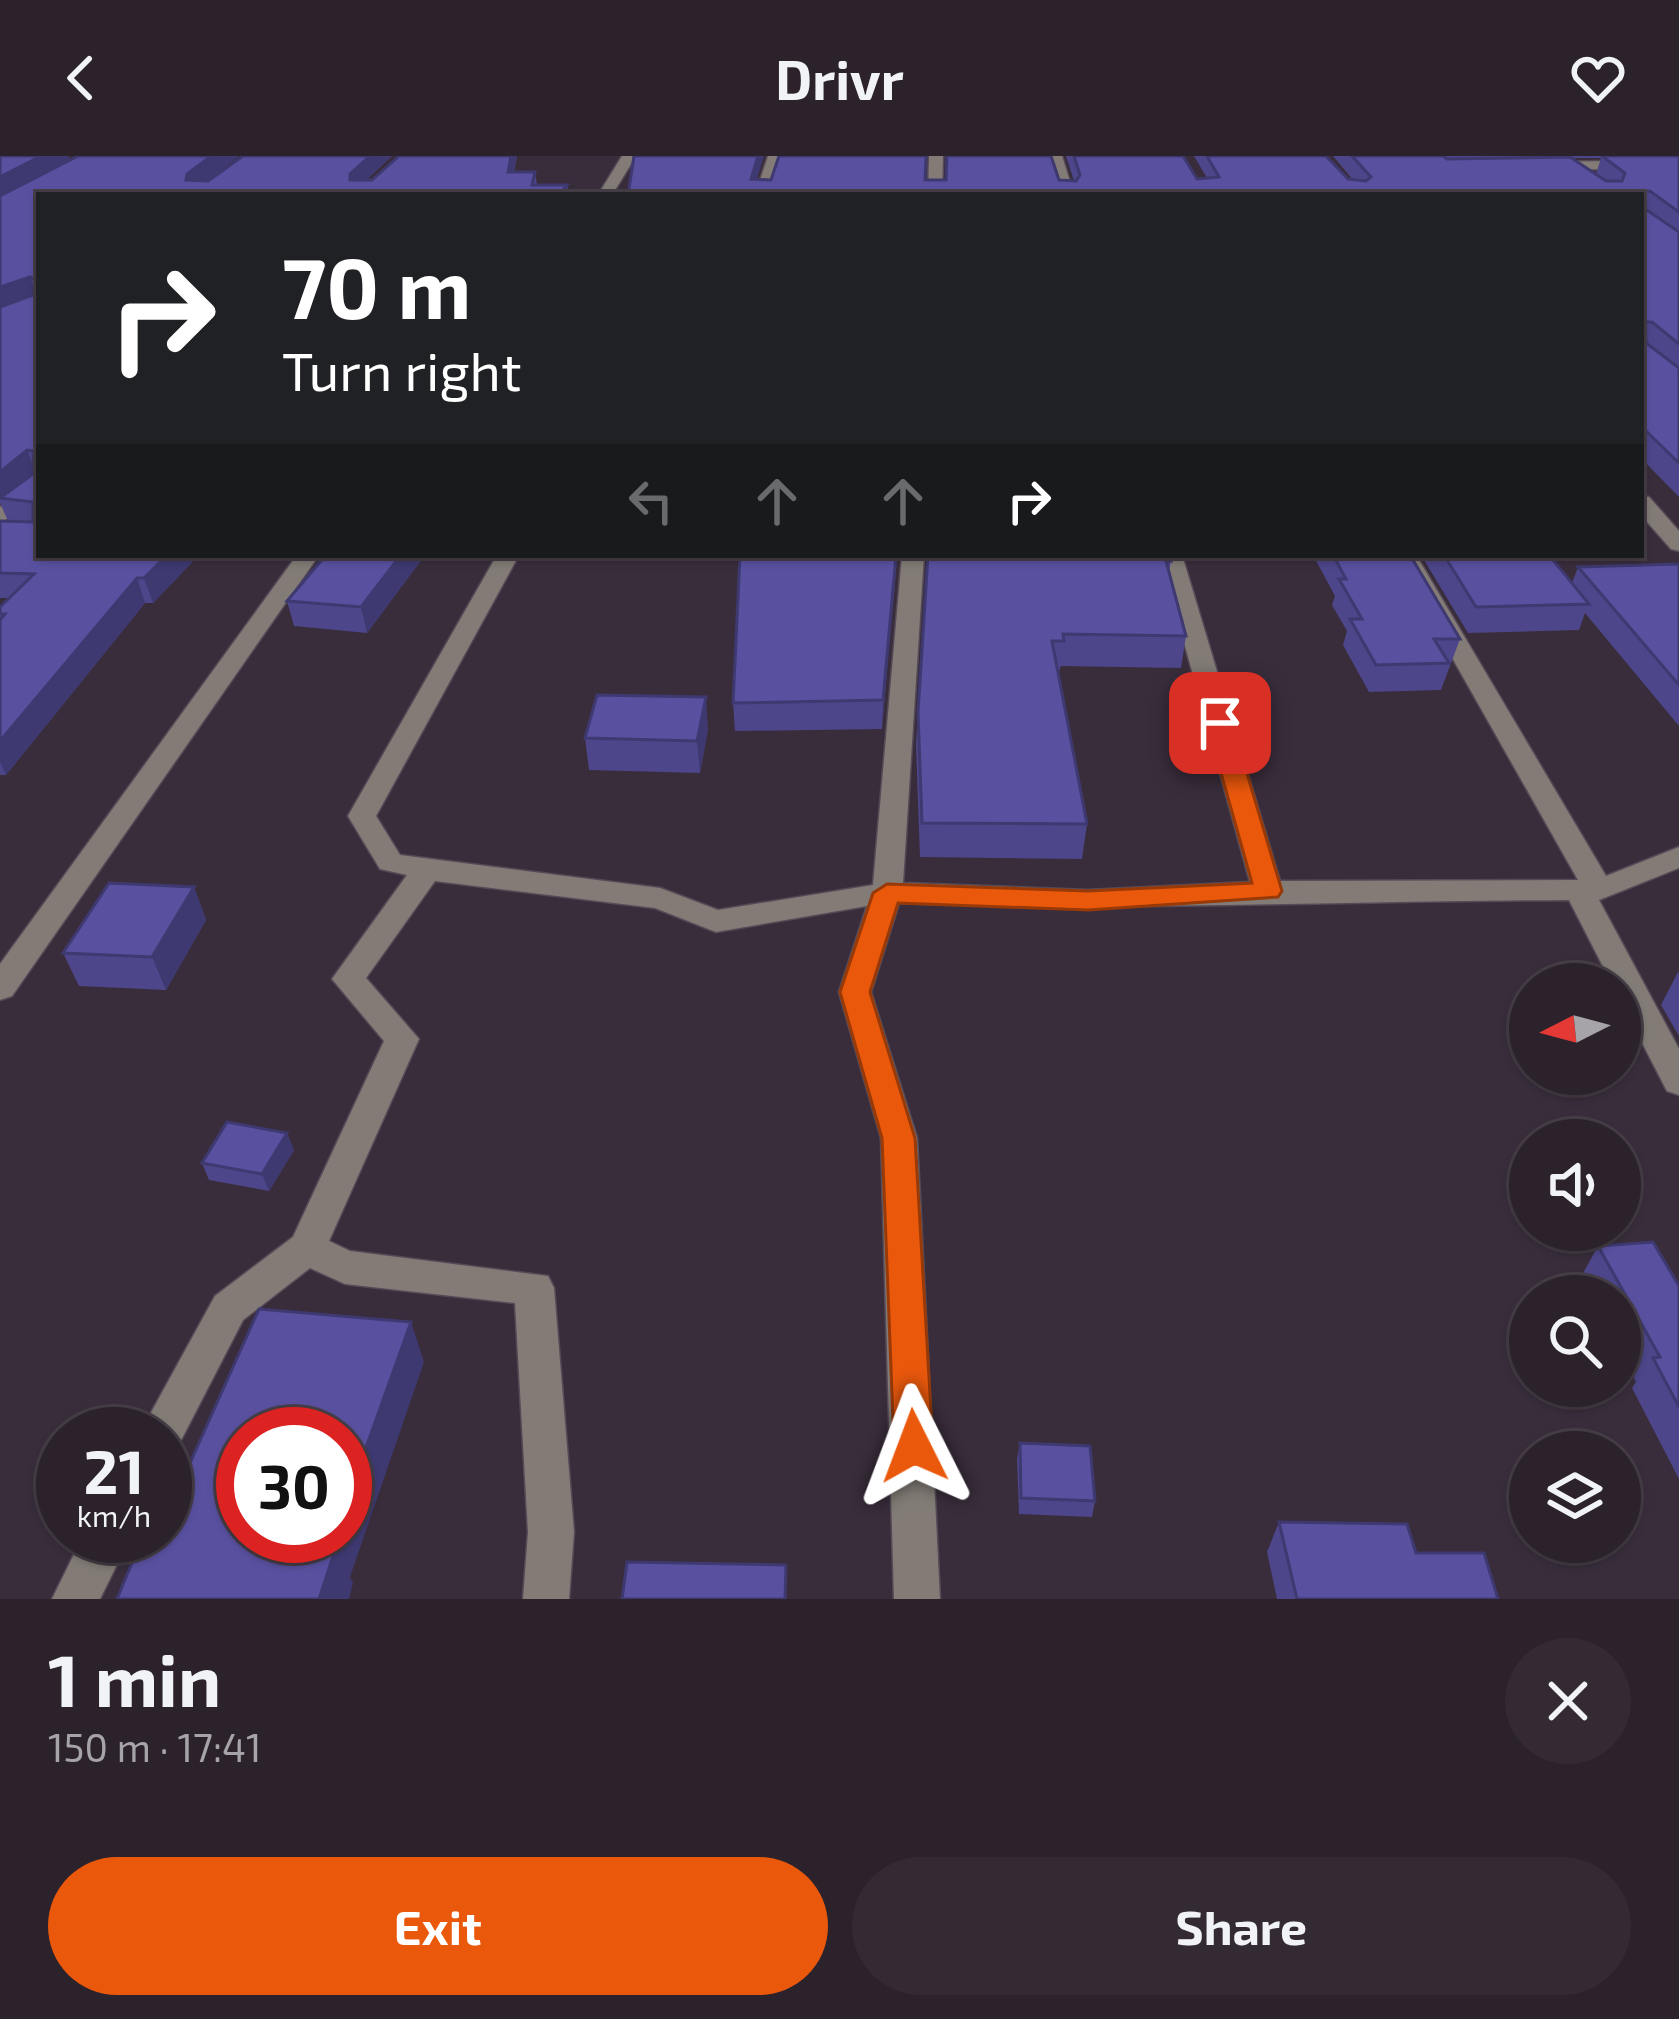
<!DOCTYPE html>
<meta charset="utf-8">
<style>
:root{--surface:#2b222c;--page:#332a34;--text:#f1f3f6;--muted:#a6a4a9;--line:#473f48;--accent:#ea580c}
body{margin:0;font-family:"Exo 2",sans-serif;background:var(--page);color:var(--text);height:100vh;display:flex;flex-direction:column;font-size:45px;white-space:nowrap}
*{box-sizing:border-box;margin:0}
p{font-size:39px;color:var(--muted)}
.icon{flex:none;width:66px;height:66px;fill:none;stroke:currentColor;stroke-width:2;stroke-linecap:round;stroke-linejoin:round}
.map{position:relative;height:1443px;overflow:hidden}
.panel{display:flex;flex-direction:column;background:var(--surface);flex:1}
.panel>*{flex:none}
.hud{position:absolute;left:36px;top:36px;width:1608px;height:366px;border-radius:0px;box-shadow:0 3px 9px #0004,0 0 0 3px var(--line);background:#202124;color:#fff;overflow:hidden}
.needle{width:78px;rotate:264deg}
.tools{position:absolute;left:1509px;top:807px;display:grid;gap:24px}
.tools a{display:grid;place-items:center;width:132px;height:132px;border-radius:50%;background:var(--surface);box-shadow:0 3px 9px #0004,0 0 0 3px var(--line);font-size:60px}
.speed{position:absolute;left:36px;top:1251px;display:flex;gap:24px;font-size:60px;font-weight:700;text-align:center}
.speed>*{display:grid;place-content:center;width:156px;height:156px;border-radius:50%;background:var(--surface);box-shadow:0 3px 9px #0004,0 0 0 3px var(--line);line-height:1}
.speed small{font-size:30px;font-weight:400}
.speed .limit{border:18px solid #d22;background:#fff;color:#111}
.pin{position:absolute;display:grid;place-items:center;width:102px;height:102px;color:#fff;margin:-51px;border-radius:24px;box-shadow:0 6px 18px #0006}
.me{position:absolute;width:132px;margin:-66px;rotate:357deg;stroke-linejoin:round;filter:drop-shadow(0 0 9px #0008)}
.turn{display:flex;align-items:center;gap:42px;height:252px;padding:0 48px;font-size:54px}
.turn .icon{width:156px;height:156px;stroke-width:2.5}
.turn b{display:block;font-size:84px;line-height:102px}
.lanes{display:flex;align-items:center;height:114px;padding:0 48px;background:#0003;justify-content:center;gap:60px;direction:ltr}
.lanes .off{opacity:.35}
.round{display:grid;place-items:center;flex:none;width:126px;height:126px;border-radius:63px;background:var(--page)}
.summary{display:flex;align-items:center;justify-content:space-between;height:204px;padding:0 48px}
h1{font-size:72px;font-weight:700;line-height:90px}
.primary-button{display:flex;gap:24px;margin-top:auto;padding:24px 48px}
.primary-button a{flex:1;height:138px;border-radius:72px;background:var(--accent);color:#fff;font-size:48px;font-weight:700;line-height:138px;text-align:center}
.primary-button a+a{background:var(--page);color:var(--text)}
header{display:flex;justify-content:space-between;align-items:center;height:156px;padding:0 48px;background:var(--surface);font-size:54px;font-weight:700}
.map>svg:first-child{display:block}
</style>
<header><svg class="icon" aria-label="back" viewBox="0 0 24 24"><path d="M15 5l-7 7 7 7"/></svg>Drivr<svg class="icon" aria-label="heart" viewBox="0 0 24 24"><path d="M12 20l-8-8c-3-5 5-10 8-4 3-6 11-1 8 4z"/></svg></header>
<div class="map">
<svg width="1679" height="1443" viewBox="0 0 1679 1443">
<rect width="100%" height="100%" fill="#392d3b"/>
<g fill="none" stroke-linecap="round" stroke-linejoin="round">
<g stroke="#554a57" stroke-width="3">
<g id="minor">
<polygon points="622,0 636,0 612,39 598,39"/>
<polygon points="768,0 782,0 769,39 755,39"/>
<polygon points="929,0 943,0 942,39 928,39"/>
<polygon points="1048,0 1062,0 1074,39 1060,39"/>
<polygon points="1679,4 1679,12 1544,14 1537,10 1544,6"/>
<polygon points="39,321 39,338 0,368 0,351"/>
<polygon points="1641,340 1649,341 1679,375 1679,395 1671,393 1641,359"/>
<polygon points="297,399 319,399 12,840 0,844 0,808"/>
<path d="M497,399H519L376,660L400,699L660,732L718,754L873,729L902,399H924L903,727L1088,734L1250,726L1160,399H1182L1280,725L1578,724L1394,399H1416L1606,720L1679,691V712L1599,744L1679,893V939L1667,935L1620,844V828H1612L1569,744C1345,745 1122,755 899,747L871,836L917,982L940,1443H894L881,982L839,836L867,750L716,776L655,752L435,725L366,822L419,883L329,1085L350,1095L548,1120L554,1132L574,1376L569,1443H523L528,1376L515,1147L345,1128L310,1112L243,1164L177,1292L165,1297V1278H141L147,1264L215,1140L293,1081L384,885L332,823L407,719L380,713L348,660Z"/>
<polygon points="83,1380 131,1380 100,1443 52,1443"/>
</g>
</g>
<use href="#minor" fill="#837c76" fill-rule="evenodd"/>
</g>
<g fill="#4d468a" fill-rule="evenodd">
<polygon points="0,0 68,0 70,4 78,0 239,0 206,25 208,25 243,0 392,0 366,24 372,24 399,0 517,0 514,16 535,16 537,29 567,29 569,39 39,39 199,399 153,447 145,447 6,619 0,619 0,451 10,442 0,442 0,365 8,365 0,347"/>
<path d="M1066,0H1183L1197,23L1207,22L1194,0H1326L1348,23L1353,24L1333,0H1679V341L1641,302V39H628L757,23L1074,25ZM1573,2H1601L1596,18Z"/>
<polygon points="425,399 367,477 294,470 287,445"/>
<polygon points="740,399 896,400 882,573 735,575 733,547"/>
<polygon points="928,399 1171,405 1169,415 1186,480 1181,512 1061,510 1058,518 1087,668 1082,703 920,701 916,589"/>
<polygon points="1313,399 1410,399 1460,483 1441,534 1369,536 1343,489 1347,475 1332,449 1335,440"/>
<polygon points="1421,399 1549,399 1572,427 1578,411 1679,408 1679,570 1585,457 1579,474 1468,477"/>
<polygon points="708,573 700,617 589,614 585,582"/>
<polygon points="194,731 206,764 166,834 79,830 63,797"/>
<polygon points="1678,816 1679,816 1679,880 1661,849"/>
<polygon points="294,994 269,1035 209,1024 202,1007"/>
<polygon points="1598,1090 1679,1130 1679,1323 1632,1232 1636,1226 1620,1195 1620,1140 1591,1140 1581,1121"/>
<polygon points="1020,1287 1095,1345 1092,1361 1019,1358 1017,1303"/>
<polygon points="1279,1366 1416,1397 1498,1443 1277,1443 1267,1396"/>
</g>
<g fill="#3e3970">
<polygon points="41,0 68,0 70,5 0,42 0,21"/>
<polygon points="211,0 239,0 191,35 186,24 187,18"/>
<polygon points="370,0 392,0 354,36 350,18"/>
<polygon points="511,0 517,0 510,34 508,16"/>
<polygon points="758,0 764,0 752,39 751,23"/>
<polygon points="30,121 37,141 0,154 0,131"/>
<polygon points="27,294 36,317 0,343 0,316"/>
<polygon points="167,399 199,399 153,447 144,422"/>
<polygon points="401,399 425,399 367,477 361,451"/>
<polygon points="896,400 895,427 882,573 883,544"/>
<polygon points="137,422 145,447 6,619 0,606 0,585"/>
<polygon points="706,541 708,573 700,617 697,585"/>
<polygon points="194,731 206,764 166,834 152,801"/>
<polygon points="287,977 294,994 269,1035 262,1018"/>
<polygon points="411,1166 424,1206 350,1421 353,1427 349,1443 319,1443 330,1391 334,1380 345,1380 345,1350"/>
</g>
<g fill="#5951a0" stroke="#3e3970" stroke-width="3">
<polygon points="0,0 41,0 0,21"/>
<polygon points="78,0 211,0 187,18 186,24 208,25 243,0 370,0 350,18 350,24 372,24 399,0 511,0 508,16 535,16 532,29 567,29 559,39 39,39 39,399 167,399 144,422 137,422 0,585 0,464 5,458 0,458 0,451 34,418 0,417 0,365 33,366 33,346 0,342 33,318 34,295 27,294 0,316 0,151 36,138 37,125 30,121 0,131 0,40"/>
<polygon points="634,0 758,0 751,23 771,24 779,0 926,0 925,24 946,24 947,0 1051,0 1059,24 1076,25 1080,19 1074,0 1183,0 1197,23 1219,21 1207,0 1326,0 1348,23 1366,25 1371,21 1352,0 1443,0 1447,3 1570,1 1606,25 1622,25 1625,17 1602,0 1679,0 1679,56 1650,35 1644,36 1645,53 1679,76 1679,188 1652,166 1645,166 1646,187 1679,212 1679,307 1641,270 1641,39 628,39"/>
<polygon points="326,399 401,399 361,451 287,445"/>
<polygon points="740,399 896,400 883,544 733,547"/>
<polygon points="928,399 1169,399 1171,405 1166,405 1186,480 1063,478 1064,485 1052,485 1087,668 922,667 918,556"/>
<polygon points="1333,399 1410,399 1460,483 1434,483 1449,507 1376,509 1350,463 1362,463 1339,423 1346,423"/>
<polygon points="1444,399 1549,399 1589,448 1476,451"/>
<polygon points="1679,408 1679,529 1578,411"/>
<polygon points="597,539 706,541 697,585 585,582"/>
<polygon points="109,727 194,731 152,801 63,797"/>
<polygon points="227,966 287,977 262,1018 202,1007"/>
<polygon points="1653,1086 1679,1130 1679,1251 1653,1202 1660,1201 1598,1090"/>
<polygon points="259,1153 411,1166 345,1350 345,1278 243,1278 243,1380 334,1380 330,1391 336,1391 319,1443 117,1443 143,1380 165,1380 165,1363"/>
<polygon points="1020,1287 1090,1290 1095,1345 1021,1342"/>
<polygon points="1279,1366 1407,1368 1416,1397 1484,1397 1498,1443 1297,1443"/>
<polygon points="627,1406 786,1409 785,1443 622,1443"/>
</g>
<polygon fill="#ea580c" stroke="#983908" stroke-width="3" points="1220,560 1232,567 1282,735 1278,741 1088,754 898,747 870,836 915,982 933,1290 927,1303 914,1309 900,1303 894,1290 882,982 840,836 873,737 887,728 1088,735 1252,727 1207,567"/>
</svg>
<div class="tools">
<a><svg class="needle" viewBox="-14 -14 28 28"><path d="M0-13l5 13h-10z" fill="#e53935"/><path d="M0 13l5-13h-10z" fill="#a6a4a9"/></svg></a>
<a><svg class="icon" aria-label="sound" viewBox="0 0 24 24"><path d="M4 9h4l5-4v14l-5-4H4zM17 9q2 3 0 6"/></svg></a>
<a><svg class="icon" aria-label="search" viewBox="0 0 24 24"><circle cx="10" cy="10" r="6"/><path d="M15 15l6 6"/></svg></a>
<a><svg class="icon" aria-label="layers" viewBox="0 0 24 24"><path d="M12 4l9 5-9 5-9-5zM3 14l9 5 9-5"/></svg></a>
</div>
<div class="speed"><div>21<small>km/h</small></div><div class="limit">30</div></div>
<div class="pin" style="left:1220px;top:567px;background:#d93025"><svg class="icon" aria-label="arrive" viewBox="0 0 24 24"><path d="M6 21V4h12l-3 4 3 4H6"/></svg></div>
<svg class="me" style="left:914px;top:1290px" viewBox="-20 -20 40 40"><path d="M0-17L14 15 0 8-14 15z" fill="#ea580c" stroke="#fff" stroke-width="4"/></svg>
<div class="hud">
<div class="turn"><svg class="icon" aria-label="right" viewBox="0 0 24 24"><path d="M7 20v-9h11M14 6l5 5-5 5"/></svg><div><b>70 m</b>Turn right</div></div>
<div class="lanes"><svg class="icon off" aria-label="left" viewBox="0 0 24 24"><path d="M17 20v-9H6M10 6l-5 5 5 5"/></svg><svg class="icon off" aria-label="ahead" viewBox="0 0 24 24"><path d="M12 20V5M6 11l6-6 6 6"/></svg><svg class="icon off" aria-label="ahead" viewBox="0 0 24 24"><path d="M12 20V5M6 11l6-6 6 6"/></svg><svg class="icon" aria-label="right" viewBox="0 0 24 24"><path d="M7 20v-9h11M14 6l5 5-5 5"/></svg></div>
</div>
</div>
<section class="panel">
<div class="summary"><div><h1>1 min</h1><p>150 m · 17:41</p></div><a class="round"><svg class="icon" aria-label="close" viewBox="0 0 24 24"><path d="M6 6l12 12M18 6L6 18"/></svg></a></div>
<div class="primary-button"><a>Exit</a><a>Share</a></div>
</section>
